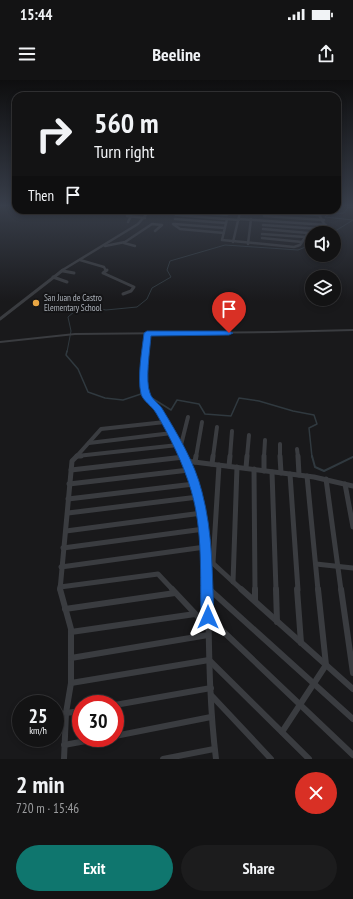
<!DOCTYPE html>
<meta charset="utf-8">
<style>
:root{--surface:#131314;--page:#1c1c1d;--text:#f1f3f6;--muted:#9d9ea0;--line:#323234;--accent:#0f766e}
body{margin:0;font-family:"PT Sans Narrow",sans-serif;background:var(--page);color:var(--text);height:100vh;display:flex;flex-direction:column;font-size:15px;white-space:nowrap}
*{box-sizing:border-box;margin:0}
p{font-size:13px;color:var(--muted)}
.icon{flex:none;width:22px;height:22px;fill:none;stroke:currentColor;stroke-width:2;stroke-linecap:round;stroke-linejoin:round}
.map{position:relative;height:679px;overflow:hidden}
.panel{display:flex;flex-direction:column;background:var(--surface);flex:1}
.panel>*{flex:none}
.top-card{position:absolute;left:12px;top:12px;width:329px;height:122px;border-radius:12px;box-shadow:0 2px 6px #0003,0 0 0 1px var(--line);background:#131314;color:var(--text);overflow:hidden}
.controls{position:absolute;left:305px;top:146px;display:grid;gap:8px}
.controls a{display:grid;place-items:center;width:36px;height:36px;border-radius:50%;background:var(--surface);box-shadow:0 2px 6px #0003,0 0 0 1px var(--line);font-size:20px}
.speed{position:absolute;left:12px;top:615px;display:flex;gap:8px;font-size:20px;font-weight:700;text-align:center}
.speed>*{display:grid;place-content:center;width:52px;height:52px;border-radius:50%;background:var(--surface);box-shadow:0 2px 6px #0003,0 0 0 1px var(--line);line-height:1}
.speed small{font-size:10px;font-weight:400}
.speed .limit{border:6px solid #d22;background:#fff;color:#111}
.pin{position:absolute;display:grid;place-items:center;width:34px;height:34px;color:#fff;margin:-41px -17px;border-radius:50% 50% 50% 0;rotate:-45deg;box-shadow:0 0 4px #0007}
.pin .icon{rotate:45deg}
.me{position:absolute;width:44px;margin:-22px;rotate:0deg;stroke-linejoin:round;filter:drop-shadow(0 0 3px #0008)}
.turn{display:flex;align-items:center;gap:14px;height:84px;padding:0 16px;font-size:18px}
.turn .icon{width:52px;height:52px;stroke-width:2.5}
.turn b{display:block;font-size:28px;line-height:34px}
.then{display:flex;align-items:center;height:38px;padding:0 16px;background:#0003;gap:8px;font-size:15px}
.round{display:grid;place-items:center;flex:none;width:42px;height:42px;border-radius:21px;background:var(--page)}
.overview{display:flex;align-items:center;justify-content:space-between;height:68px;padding:0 16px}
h1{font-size:24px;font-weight:600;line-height:30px}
.primary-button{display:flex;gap:8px;margin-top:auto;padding:8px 16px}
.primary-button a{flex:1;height:46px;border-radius:24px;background:var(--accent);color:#fff;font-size:16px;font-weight:600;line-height:46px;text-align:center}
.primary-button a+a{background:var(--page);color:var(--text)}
.status{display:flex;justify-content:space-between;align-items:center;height:28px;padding:0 20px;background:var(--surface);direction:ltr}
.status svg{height:11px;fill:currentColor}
header{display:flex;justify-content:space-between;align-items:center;height:52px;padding:0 16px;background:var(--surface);font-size:18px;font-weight:600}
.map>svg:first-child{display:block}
</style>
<div class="status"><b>15:44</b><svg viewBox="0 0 49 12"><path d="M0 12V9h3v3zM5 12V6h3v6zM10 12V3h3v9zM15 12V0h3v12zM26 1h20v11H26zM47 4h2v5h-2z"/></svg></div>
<header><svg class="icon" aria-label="menu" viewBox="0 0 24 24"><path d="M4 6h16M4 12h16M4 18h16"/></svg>Beeline<svg class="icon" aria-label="share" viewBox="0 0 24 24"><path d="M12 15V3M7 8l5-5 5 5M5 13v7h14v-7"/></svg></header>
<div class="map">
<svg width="353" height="679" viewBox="0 0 353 679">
<rect width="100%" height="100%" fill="#19191b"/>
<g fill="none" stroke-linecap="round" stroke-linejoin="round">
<g stroke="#30393f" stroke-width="1">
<polyline points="332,153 353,140 325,137 329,134 344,133 348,127 353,128"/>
<polyline points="67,272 71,251 68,237 81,226 106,230 137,227 147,219 152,208 171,197 167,190 170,181 225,165 298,170 308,166 312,155"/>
</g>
<g stroke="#30393f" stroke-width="1.5">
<polyline points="67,271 66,275 78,289 88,312 105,318 123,320 144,313"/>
<polyline points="147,315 171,330 177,320 199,324 205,334 231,336 239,318 259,321 293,331 314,335 317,344 309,348 312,377"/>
</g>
<polyline stroke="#30393f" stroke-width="2" points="312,376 315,387 324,391 353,377"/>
<g stroke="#3a3c40" stroke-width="2.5">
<polyline points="224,130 229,130"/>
<polyline points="236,130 241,132 246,130"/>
<polyline points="246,130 319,135"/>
<polyline points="300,130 323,132"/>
<polyline points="178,131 227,135"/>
<polyline points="176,135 239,140"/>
<polyline points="127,136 145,138"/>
<polyline points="264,136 324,140"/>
<polyline points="175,139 226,143"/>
<polyline points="227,139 222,160 294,167 300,165 308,153 320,151 326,147 319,135 333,130"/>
<polyline points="239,139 326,145"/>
<polyline points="128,142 131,136"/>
<polyline points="173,144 180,149 224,153"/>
<polyline points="174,144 225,148"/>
<polyline points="263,145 320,149"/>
<polyline points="263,149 308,153"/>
<polyline points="262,154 305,157"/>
<polyline points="262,158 302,162"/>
<polyline points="233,162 240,132"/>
<polyline points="124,163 135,166"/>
<polyline points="248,164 251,139"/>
<polyline points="105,166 125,162 152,144 162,145 155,151"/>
<polyline points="80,180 104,187 106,191"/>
<polyline points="61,191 138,144 150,130"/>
</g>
<g stroke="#3a3c40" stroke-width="3">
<polyline points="107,190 103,193 134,207 131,211 123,214"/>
<polyline points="63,191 74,193"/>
<polyline points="53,197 67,202"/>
<polyline points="0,239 63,190"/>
<polyline points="146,272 147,253"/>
</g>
<g stroke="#3a3c40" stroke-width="4">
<polyline points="146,271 144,306 146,316 158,328 184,377"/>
<polyline points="89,363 172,353"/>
<polyline points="280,364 280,377"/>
<polyline points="180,369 188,337"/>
<polyline points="297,369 298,377"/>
<polyline points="77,376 178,365"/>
<polyline points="76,377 101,349 165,342"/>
<polyline points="196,377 202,342"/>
<polyline points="213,377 217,347"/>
<polyline points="230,377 232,351"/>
<polyline points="247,377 249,355"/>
<polyline points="264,377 265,360"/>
</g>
<g stroke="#3a3c40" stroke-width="5">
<polyline points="77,376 81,376"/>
<path d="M183,376C205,416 206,465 208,510"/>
<polyline points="280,376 281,393"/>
<polyline points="298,376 299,395"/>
<polyline points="186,381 314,397 353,406"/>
<polyline points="195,382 196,376"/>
<polyline points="212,384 213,376"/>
<polyline points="229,386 230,376"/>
<polyline points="246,388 247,376"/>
<polyline points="254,389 255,510"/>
<polyline points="71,390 184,377"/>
<polyline points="264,391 264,376"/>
<polyline points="272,392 276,510"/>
<polyline points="290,394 298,510"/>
<polyline points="307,396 318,510"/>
<polyline points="326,399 341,510"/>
<polyline points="69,404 189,390"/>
<polyline points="345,404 353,447"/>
<polyline points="68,419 194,404"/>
<polyline points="68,433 198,417"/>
<polyline points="66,451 202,433"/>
<polyline points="63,468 204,449"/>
<polyline points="206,477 242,510"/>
<polyline points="213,483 219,385"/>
<polyline points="316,484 353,488"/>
<polyline points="61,487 205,467"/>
<polyline points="233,502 237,387"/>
<polyline points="60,507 158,494 173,510"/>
<polyline points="208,508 210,510"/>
<polyline points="60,510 72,381 77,376"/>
</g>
<g stroke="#3a3c40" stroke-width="6">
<polyline points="60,509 71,549 71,603 66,633 64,679"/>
<polyline points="172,509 202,541 208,542"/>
<path d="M208,509C209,566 209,623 216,679"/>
<polyline points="209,509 353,639"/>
<polyline points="241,509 353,609"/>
<polyline points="255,509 255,521"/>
<polyline points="276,509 277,542"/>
<polyline points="297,509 301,563"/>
<polyline points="341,509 353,593"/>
<polyline points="65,529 175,513"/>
<polyline points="208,537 353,675"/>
<polyline points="71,552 195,534"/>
<polyline points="71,578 208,555"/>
<polyline points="71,603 209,580 309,679"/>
<polyline points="212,616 271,679"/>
<polyline points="115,625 211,608"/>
<polyline points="66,633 81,631"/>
<polyline points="282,652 326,585 318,509"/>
<polyline points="115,656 211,637"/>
<polyline points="64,665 102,658"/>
<polyline points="163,679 214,669"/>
</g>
<polygon fill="#3a3c40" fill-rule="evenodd" points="353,249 353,251 274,253 75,255 0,263 0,261 75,253 274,251"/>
</g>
<linearGradient id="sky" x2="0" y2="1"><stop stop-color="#0e0e0f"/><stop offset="0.57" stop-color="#383e4a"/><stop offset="1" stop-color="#383e4a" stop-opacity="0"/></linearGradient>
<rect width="353" height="221" fill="url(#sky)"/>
<path fill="#1a73e8" stroke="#114b97" d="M147,251H229L233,253L229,255L151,256C150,269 145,302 150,313C152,320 160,324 163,330C178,355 195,383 202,412C213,453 212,495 214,537L212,542L208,543L203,542L201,537C200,496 203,450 191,410C183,383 170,357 156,333C152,326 143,321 141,314C137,297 142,271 144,253Z"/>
<circle fill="#e9a643" stroke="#141416" stroke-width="1.5" cx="36" cy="223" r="4"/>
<g text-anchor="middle" stroke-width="4" stroke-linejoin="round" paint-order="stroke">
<g font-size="9" fill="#acb2ba" stroke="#141416" text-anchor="start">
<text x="44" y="221">San Juan de Castro<tspan x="44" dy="10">Elementary School</tspan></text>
</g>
</g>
</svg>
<div class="controls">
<a><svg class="icon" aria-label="sound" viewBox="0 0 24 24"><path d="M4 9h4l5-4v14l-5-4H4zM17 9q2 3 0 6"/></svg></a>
<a><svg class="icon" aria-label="layers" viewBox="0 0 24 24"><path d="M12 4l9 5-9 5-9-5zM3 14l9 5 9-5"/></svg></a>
</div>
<div class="speed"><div>25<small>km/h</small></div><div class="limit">30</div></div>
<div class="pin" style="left:229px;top:253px;background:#d93025"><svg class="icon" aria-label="arrive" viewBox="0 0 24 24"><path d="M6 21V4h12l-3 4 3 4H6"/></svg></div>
<svg class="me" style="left:208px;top:537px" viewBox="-20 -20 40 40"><path d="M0-17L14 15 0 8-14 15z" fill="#1a73e8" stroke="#fff" stroke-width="4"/></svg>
<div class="top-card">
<div class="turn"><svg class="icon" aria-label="right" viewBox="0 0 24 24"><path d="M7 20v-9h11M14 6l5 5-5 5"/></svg><div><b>560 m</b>Turn right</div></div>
<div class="then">Then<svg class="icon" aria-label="arrive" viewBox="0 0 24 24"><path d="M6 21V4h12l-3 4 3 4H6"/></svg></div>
</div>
</div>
<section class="panel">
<div class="overview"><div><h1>2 min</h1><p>720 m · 15:46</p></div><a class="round" style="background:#d93025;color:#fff"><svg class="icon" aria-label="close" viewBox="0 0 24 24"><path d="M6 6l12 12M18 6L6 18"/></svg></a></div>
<div class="primary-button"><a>Exit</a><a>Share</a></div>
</section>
